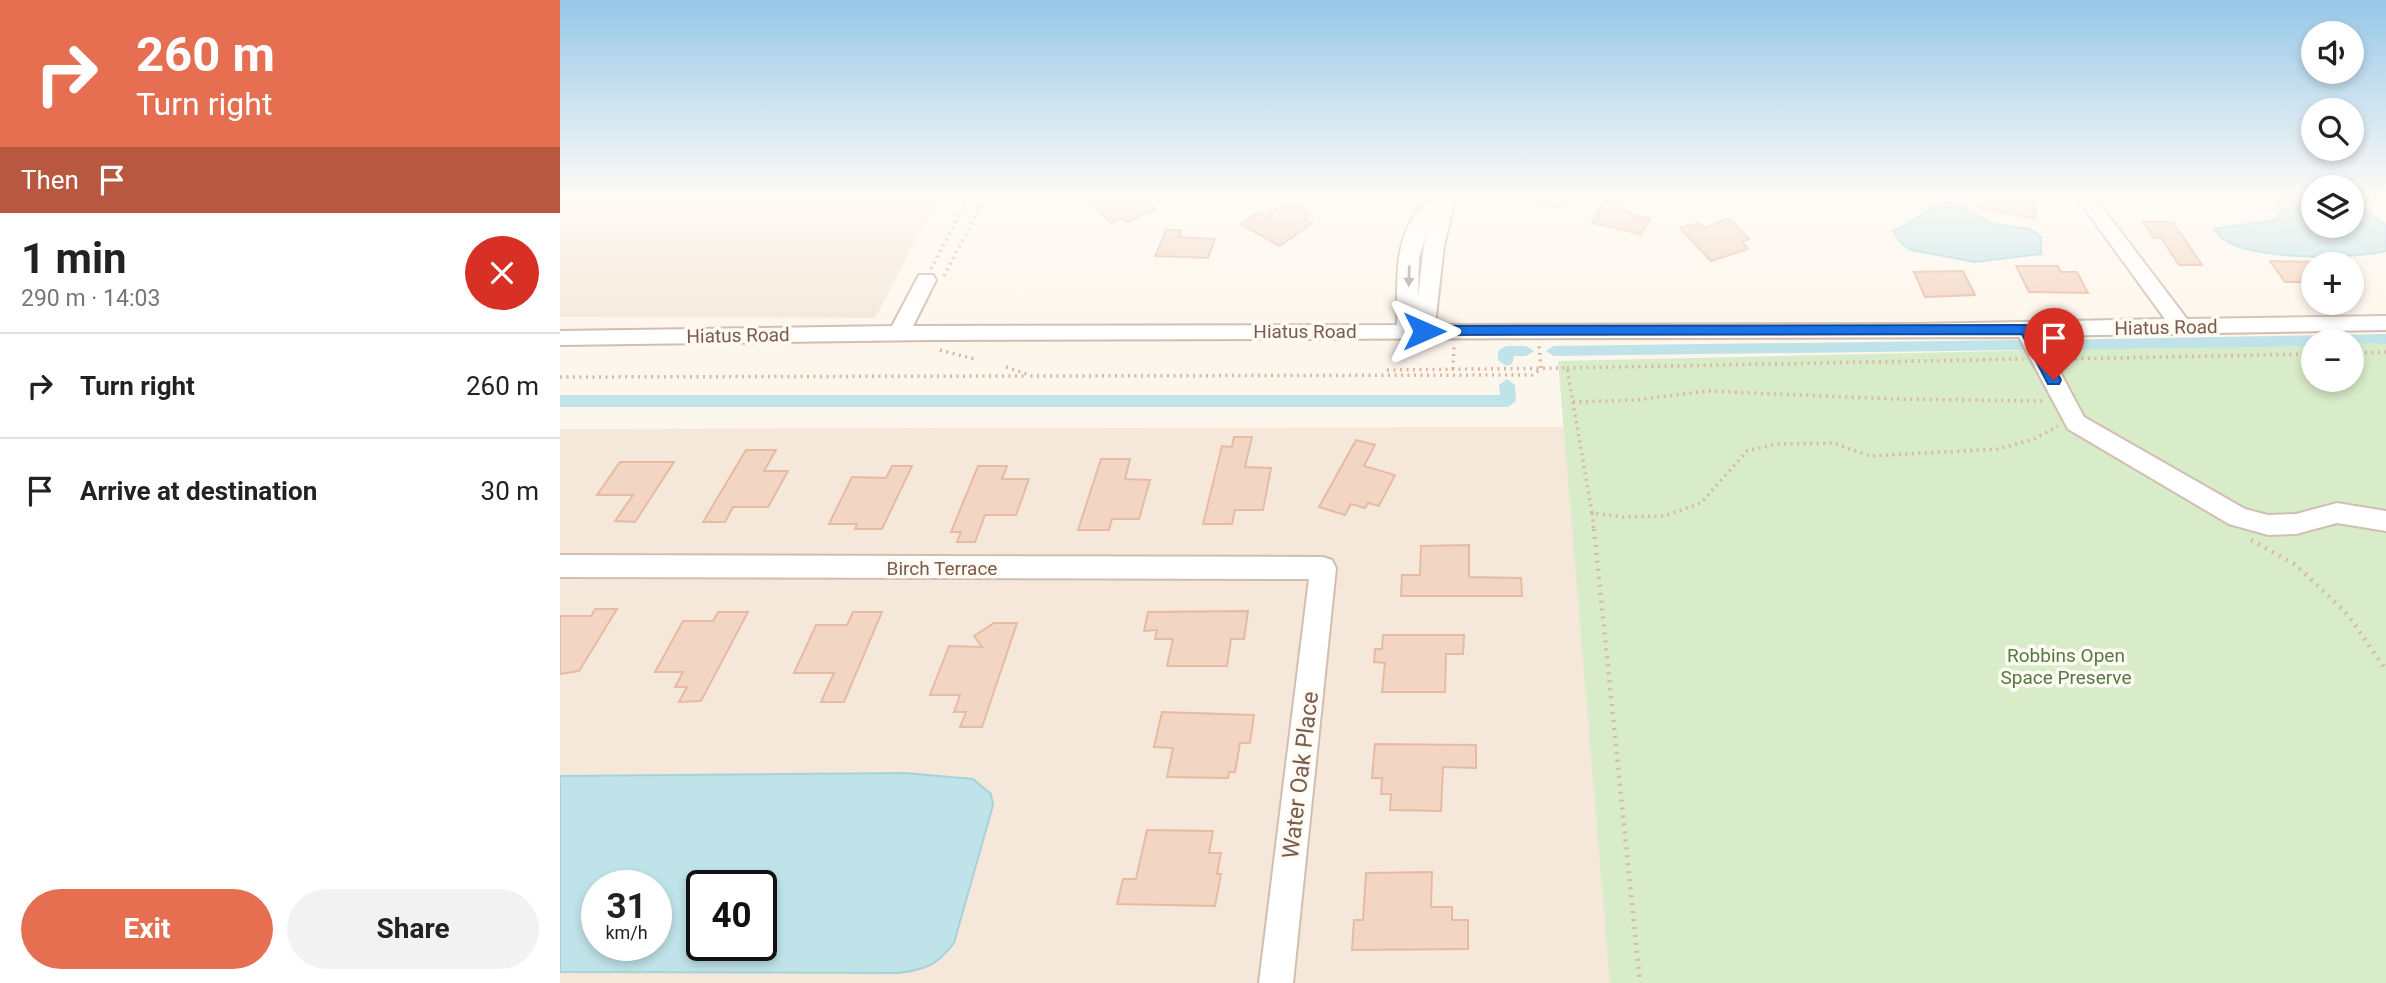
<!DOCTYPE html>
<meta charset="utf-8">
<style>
:root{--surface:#fff;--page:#f2f2f2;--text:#222;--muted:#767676;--line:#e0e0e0;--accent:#e76f51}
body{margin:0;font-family:Roboto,sans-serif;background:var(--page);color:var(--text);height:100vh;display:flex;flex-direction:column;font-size:26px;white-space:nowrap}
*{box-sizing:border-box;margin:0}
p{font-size:23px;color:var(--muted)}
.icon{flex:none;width:38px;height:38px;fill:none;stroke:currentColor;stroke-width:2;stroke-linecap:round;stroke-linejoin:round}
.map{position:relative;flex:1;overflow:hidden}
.panel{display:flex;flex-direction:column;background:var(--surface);width:560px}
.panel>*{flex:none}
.banner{background:#e76f51;color:#fff;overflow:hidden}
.tools{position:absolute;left:1741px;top:21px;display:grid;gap:14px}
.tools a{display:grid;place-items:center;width:63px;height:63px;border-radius:50%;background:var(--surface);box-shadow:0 4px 10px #0003;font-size:35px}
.speed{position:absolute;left:21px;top:870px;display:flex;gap:14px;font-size:35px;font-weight:700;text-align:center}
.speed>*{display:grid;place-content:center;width:91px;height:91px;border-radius:50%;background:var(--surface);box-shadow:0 4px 10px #0003;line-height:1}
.speed small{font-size:18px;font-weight:400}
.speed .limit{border:4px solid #111;border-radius:10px;background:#fff;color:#111}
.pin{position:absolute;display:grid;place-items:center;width:60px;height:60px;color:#fff;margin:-72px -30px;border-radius:50% 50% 50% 0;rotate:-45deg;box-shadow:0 0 7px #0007}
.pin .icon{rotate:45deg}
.me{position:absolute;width:77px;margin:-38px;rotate:90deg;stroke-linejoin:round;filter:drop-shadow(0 0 5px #0008)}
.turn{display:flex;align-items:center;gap:24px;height:147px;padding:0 21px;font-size:32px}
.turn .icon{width:91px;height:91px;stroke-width:2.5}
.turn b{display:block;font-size:49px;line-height:60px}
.then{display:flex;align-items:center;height:66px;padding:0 21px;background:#0003;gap:14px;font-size:26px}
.round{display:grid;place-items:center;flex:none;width:74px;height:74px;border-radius:37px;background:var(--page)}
.head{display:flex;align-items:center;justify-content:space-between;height:119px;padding:0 21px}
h1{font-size:42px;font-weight:700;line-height:52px}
.cta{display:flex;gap:14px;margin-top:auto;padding:14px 21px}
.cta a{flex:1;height:80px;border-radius:42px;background:var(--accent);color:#fff;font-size:28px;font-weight:700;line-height:80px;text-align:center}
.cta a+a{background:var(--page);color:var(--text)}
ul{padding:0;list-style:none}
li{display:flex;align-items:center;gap:21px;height:105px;padding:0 21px;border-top:2px solid var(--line)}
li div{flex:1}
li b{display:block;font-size:26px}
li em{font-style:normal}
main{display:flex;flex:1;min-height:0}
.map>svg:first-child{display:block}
</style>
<main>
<section class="panel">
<div class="banner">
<div class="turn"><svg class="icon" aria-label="right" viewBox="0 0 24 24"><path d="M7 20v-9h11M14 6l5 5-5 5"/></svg><div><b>260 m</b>Turn right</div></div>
<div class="then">Then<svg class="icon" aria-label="arrive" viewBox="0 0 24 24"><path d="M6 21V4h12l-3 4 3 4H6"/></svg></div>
</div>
<div class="head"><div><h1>1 min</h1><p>290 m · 14:03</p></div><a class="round" style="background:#d93025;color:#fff"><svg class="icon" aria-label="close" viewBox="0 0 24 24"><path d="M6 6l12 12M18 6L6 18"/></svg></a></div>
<ul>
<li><svg class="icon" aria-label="right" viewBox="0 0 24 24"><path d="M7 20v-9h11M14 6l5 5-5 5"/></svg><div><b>Turn right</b></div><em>260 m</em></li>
<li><svg class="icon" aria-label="arrive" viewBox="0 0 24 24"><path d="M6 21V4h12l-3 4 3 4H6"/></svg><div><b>Arrive at destination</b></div><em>30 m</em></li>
</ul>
<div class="cta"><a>Exit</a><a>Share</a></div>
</section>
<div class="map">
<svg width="1826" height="983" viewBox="0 0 1826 983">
<rect width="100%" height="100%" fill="#fdf6ec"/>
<g fill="#f5e8da" fill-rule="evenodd">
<polygon points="0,194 380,194 315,318 0,317"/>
<path d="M1011,427L1058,983H0V429ZM37,886H96V945H37ZM142,886H201V945H142Z"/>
</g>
<polygon fill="#d8ecc9" points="1826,342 1826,983 1050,983 998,361 1753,344 1754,380 1792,380 1792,343"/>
<g fill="#bfe3e8" stroke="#a5d3da" stroke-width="2" fill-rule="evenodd">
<path d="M1713,194H1753L1754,226H1792V201L1826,225V251C1792,259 1672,263 1654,229L1719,219L1721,209Z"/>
<path d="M1389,201L1434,224L1470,229L1481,237V254L1415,262L1351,250L1341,243L1333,231C1354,223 1368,207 1389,201Z"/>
<path d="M345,773L413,779L431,794L433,805L394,943C377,965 367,969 339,973L0,972V776ZM37,886H96V945H37ZM142,886H201V945H142Z"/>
</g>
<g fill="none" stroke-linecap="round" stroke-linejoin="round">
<g fill="#bfe3e8" fill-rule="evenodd">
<polygon points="1826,334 1826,344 1754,341 1754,346 1489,350 1481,345 1489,340"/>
<polygon points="1463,340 1471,345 1463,350 994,356 986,351 994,346"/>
<polygon points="946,346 966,346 974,351 966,356 954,356 952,364 946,366 938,360 938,351"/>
<polygon points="947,379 955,385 956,401 948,407 0,407 0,395 940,395 939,385"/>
</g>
</g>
<g fill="#f3d5c3" stroke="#e6bba3" stroke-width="2">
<polygon points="549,194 576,194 595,209 567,222 562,218 552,223 529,203"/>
<polygon points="963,194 1010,194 999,208 963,196"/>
<polygon points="1419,194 1438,194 1476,202 1475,219 1418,207"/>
<polygon points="1045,200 1061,204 1059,209 1071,212 1070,214 1090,219 1081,234 1032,223"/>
<polygon points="727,202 750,214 744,219 752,223 720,246 680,224 697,213 705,217"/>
<polygon points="1169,218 1189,239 1182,242 1188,249 1151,261 1120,228 1139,223 1145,228"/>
<polygon points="1583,222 1613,222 1642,265 1619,265 1601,238 1594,238"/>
<polygon points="606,230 621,230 619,237 655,239 648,258 595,256"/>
<polygon points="1710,261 1754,262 1754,282 1725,282"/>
<polygon points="1456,266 1498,266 1501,272 1517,272 1528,293 1469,292"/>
<polygon points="1403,271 1415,295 1365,297 1354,272"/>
<polygon points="674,437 692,437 685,467 711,468 703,510 675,510 672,524 643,524 662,446 672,447"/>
<polygon points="796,440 815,445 804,466 835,475 819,506 808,503 805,508 791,504 785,515 759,507"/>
<polygon points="186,450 216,450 204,471 228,471 208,507 173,507 165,522 143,522"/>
<polygon points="541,459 570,459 565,479 590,480 579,519 552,519 549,530 518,530"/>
<polygon points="60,462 114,462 75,522 55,521 73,495 37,495"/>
<polygon points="332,466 352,466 322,529 295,529 297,524 269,524 292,477 326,478"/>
<polygon points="418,466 447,466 442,479 469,479 456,515 425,515 415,542 397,542 401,532 391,532"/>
<polygon points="909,545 909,577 961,578 962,596 841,596 842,575 860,575 861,546"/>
<polygon points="35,609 57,609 19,671 0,674 0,616 31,616"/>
<polygon points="688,611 684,639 671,639 667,666 607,666 613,639 595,639 597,630 584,631 588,612"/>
<polygon points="158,612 188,612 141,701 119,702 127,687 115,687 123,672 95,672 123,621 153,621"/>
<polygon points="293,612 322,612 284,702 261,702 274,673 234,673 256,625 287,625"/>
<polygon points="434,623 457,623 422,727 400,727 406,712 394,712 400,695 370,695 389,646 422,647 414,636"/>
<polygon points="823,635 904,635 903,654 886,654 885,692 822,692 825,663 814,662 815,649 822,649"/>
<polygon points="602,712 694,715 690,743 680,743 675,772 669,772 668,778 607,777 613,748 594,747"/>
<polygon points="815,744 916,745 916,768 883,767 881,811 830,810 831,794 821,794 822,778 812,778"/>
<polygon points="587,830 653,831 649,853 661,853 657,874 661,874 655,906 557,904 563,879 576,879"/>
<polygon points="872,872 871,907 892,907 892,920 908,920 908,949 792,950 794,920 803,920 806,873"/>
</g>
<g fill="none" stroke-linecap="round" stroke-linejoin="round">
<g stroke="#d1beb0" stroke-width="4">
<g id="minor">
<path d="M880,194H894L896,197L884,245L875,325L1360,324L1605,319L1514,194H1532L1627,319L1826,316V330L1481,336L1524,417L1685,509L1708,515L1736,514L1777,503L1826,511V531L1777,523L1736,534L1708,535L1669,524L1508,429L1459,337L371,340L0,345V331L332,326L359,275H373L376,280L353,326L837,325C838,287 832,243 858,211C864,204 873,200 880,194ZM871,222L864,245L858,297L859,257Z"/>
<polygon points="0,555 763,557 772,560 776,568 733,983 699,983 749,579 0,577"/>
</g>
</g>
<g stroke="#d9b8a5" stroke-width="3.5" stroke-dasharray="2 4.5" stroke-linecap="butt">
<polyline points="371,269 410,194"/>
<polyline points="384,276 427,194"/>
<polyline points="380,350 418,360"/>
<polyline points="1792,353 1826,352"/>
<polyline points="1502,359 1754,354"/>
<polyline points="446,367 472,376 972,375 981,369 979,345"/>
<polyline points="1007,368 1463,359"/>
<polyline points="893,369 894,346"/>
<polyline points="827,370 1007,368 1032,513 1063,517 1104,516 1141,503 1187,451 1217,444 1273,443 1310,456 1438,449 1474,439 1498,426"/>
<polyline points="0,377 467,376"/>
<polyline points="1013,402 1076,400 1147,391 1333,399 1486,401"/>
<polyline points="1032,513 1034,531"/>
</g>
<g stroke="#d9b8a5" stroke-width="4.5" stroke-dasharray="2 6" stroke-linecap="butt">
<polyline points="1034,529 1080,983"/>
<polyline points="1691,540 1736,565 1788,615 1826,670"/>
</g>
<use href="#minor" fill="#fff" fill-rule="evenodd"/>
</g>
<defs><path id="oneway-solid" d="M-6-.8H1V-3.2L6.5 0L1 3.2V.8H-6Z" transform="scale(1.75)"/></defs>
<use fill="#af9d94" href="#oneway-solid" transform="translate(849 276) rotate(92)"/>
<linearGradient id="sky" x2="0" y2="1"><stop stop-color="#97c7e8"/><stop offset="0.59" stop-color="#fefbf6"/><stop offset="1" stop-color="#fefbf6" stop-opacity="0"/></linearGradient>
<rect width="1826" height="331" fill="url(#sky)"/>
<polygon fill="#1a73e8" stroke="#114b97" stroke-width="2" points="1466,325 1473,329 1501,380 1499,384 1488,384 1462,334 864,335 857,331 864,326"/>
<g text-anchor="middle" stroke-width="7" stroke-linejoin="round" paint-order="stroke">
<g font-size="19" fill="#7a5c4d" stroke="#fffaf3">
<text transform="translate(1606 327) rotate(-1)" y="7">Hiatus Road</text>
<text x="745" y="338">Hiatus Road</text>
<text transform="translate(178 335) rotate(-1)" y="7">Hiatus Road</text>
<text x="382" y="575">Birch Terrace</text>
</g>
<g font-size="19" fill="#537a41" stroke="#fffaf3">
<text x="1506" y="662">Robbins Open<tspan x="1506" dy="22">Space Preserve</tspan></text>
</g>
<g font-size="23" fill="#7a5c4d" stroke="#fffaf3">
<text transform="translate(740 775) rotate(-83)" y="8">Water Oak Place</text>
</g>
</g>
</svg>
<div class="tools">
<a><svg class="icon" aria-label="sound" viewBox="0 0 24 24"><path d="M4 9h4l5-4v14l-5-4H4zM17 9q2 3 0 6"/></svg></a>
<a><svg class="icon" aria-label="search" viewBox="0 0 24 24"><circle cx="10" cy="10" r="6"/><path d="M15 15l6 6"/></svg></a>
<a><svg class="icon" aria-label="layers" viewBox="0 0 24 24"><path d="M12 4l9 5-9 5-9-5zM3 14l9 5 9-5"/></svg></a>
<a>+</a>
<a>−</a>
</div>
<div class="speed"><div>31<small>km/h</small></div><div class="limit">40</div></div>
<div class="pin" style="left:1494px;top:380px;background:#d93025"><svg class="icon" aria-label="arrive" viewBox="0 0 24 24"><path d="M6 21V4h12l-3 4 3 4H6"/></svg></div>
<svg class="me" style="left:864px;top:331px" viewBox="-20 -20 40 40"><path d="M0-17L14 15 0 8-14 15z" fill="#1a73e8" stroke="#fff" stroke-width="4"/></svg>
</div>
</main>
